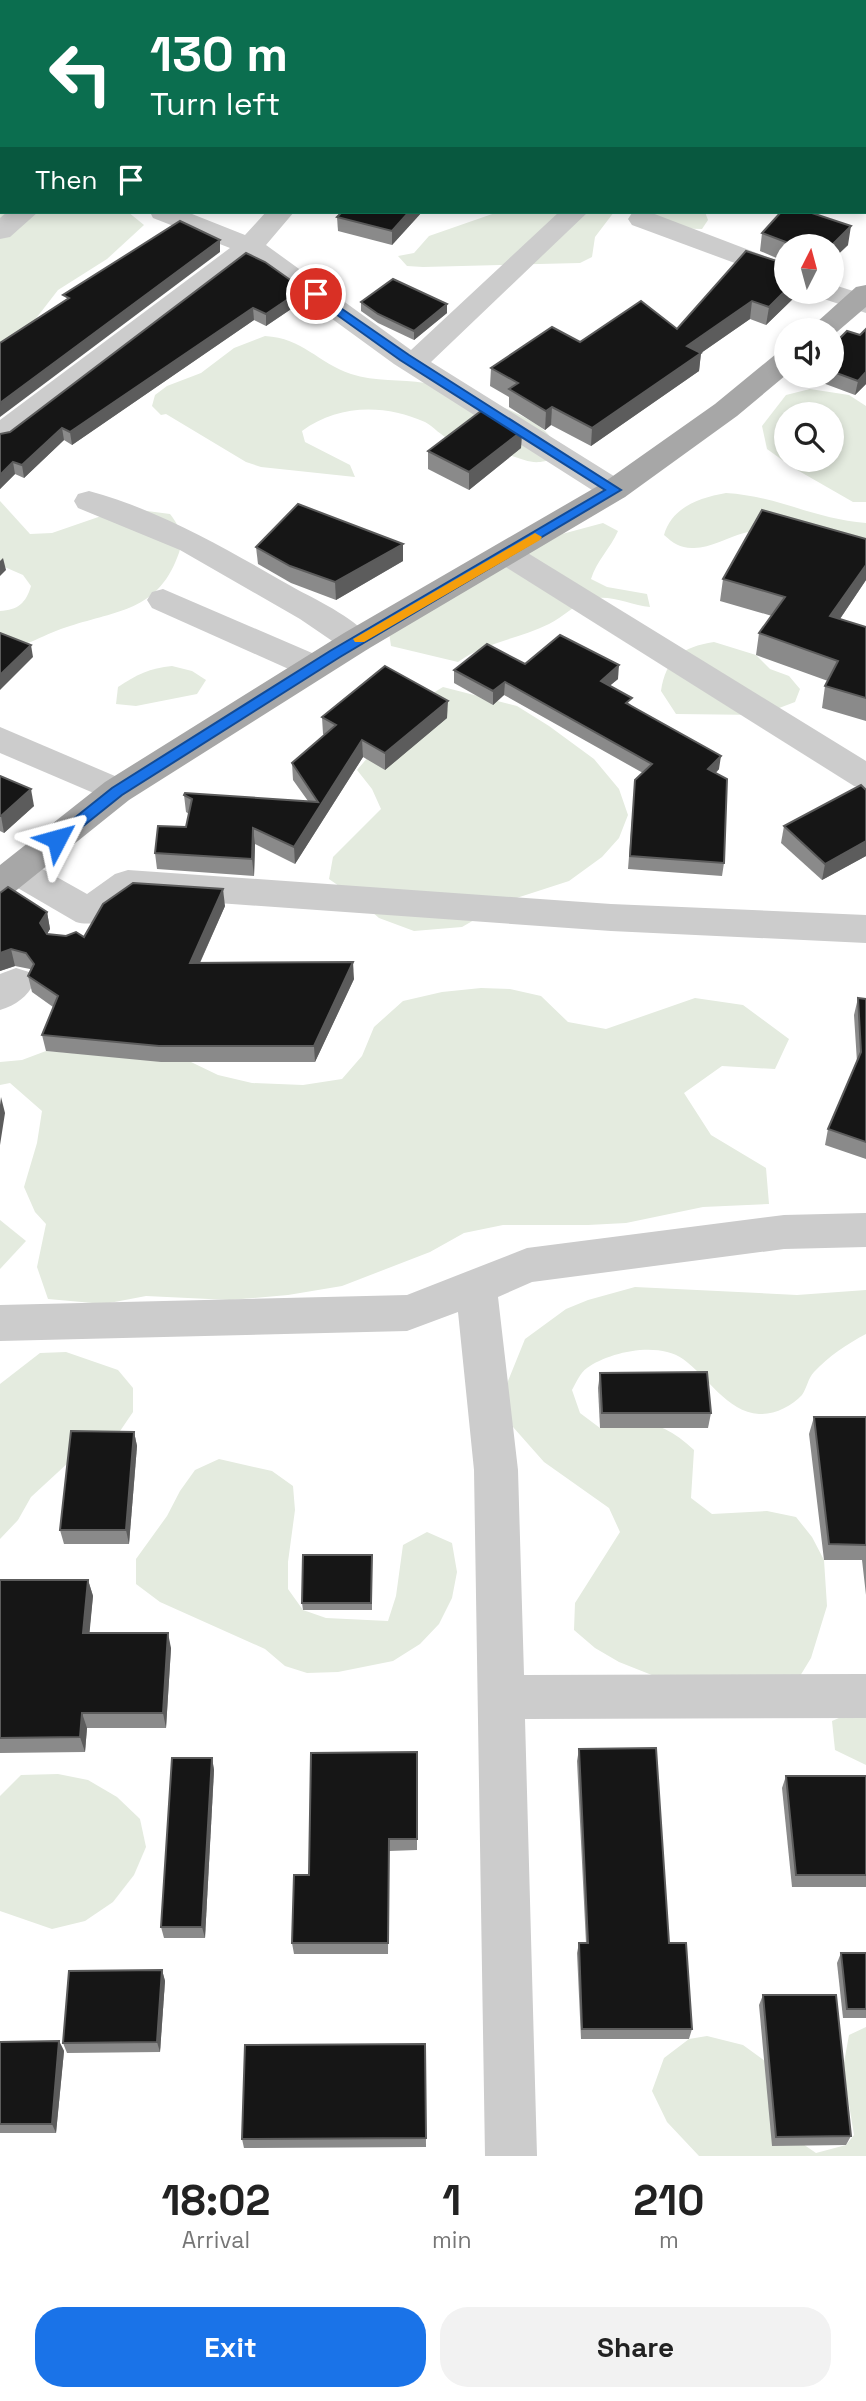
<!DOCTYPE html>
<style>
:root{--surface:#fff;--page:#f2f2f2;--text:#222;--muted:#767676;--accent:#1a73e8}
body{margin:0;font-family:"Space Grotesk",sans-serif;background:var(--page);color:var(--text);height:100vh;display:flex;flex-direction:column;font-size:26px;white-space:nowrap}
*{box-sizing:border-box;margin:0}
p{font-size:23px;color:var(--muted)}
.icon{flex:none;width:38px;height:38px;fill:none;stroke:currentColor;stroke-width:2;stroke-linecap:round;stroke-linejoin:round}
.map{position:relative;height:2156px;overflow:hidden}
.drawer{display:flex;flex-direction:column;background:var(--surface);flex:1}
.drawer>*{flex:none}
.top-card{position:absolute;left:0px;top:0px;width:866px;height:214px;box-shadow:0 4px 10px #0003;background:#0b6e4f;color:#fff;overflow:hidden}
.needle{width:46px;rotate:6deg}
.fabs{position:absolute;left:774px;top:234px;display:grid;gap:14px}
.fabs a{display:grid;place-items:center;width:70px;height:70px;border-radius:50%;background:var(--surface);box-shadow:0 4px 10px #0003;font-size:35px}
.pin{position:absolute;display:grid;place-items:center;width:60px;height:60px;color:#fff;margin:-30px;border:4px solid #fff;border-radius:50%;box-shadow:0 2px 7px #0007}
.me{position:absolute;width:77px;margin:-38px;rotate:51deg;stroke-linejoin:round;filter:drop-shadow(0 0 5px #0008)}
.turn{display:flex;align-items:center;gap:24px;height:147px;padding:0 35px;font-size:32px}
.turn .icon{width:91px;height:91px;stroke-width:2.5}
.turn b{display:block;font-size:49px;line-height:60px}
.then{display:flex;align-items:center;height:66px;padding:0 35px;background:#0003;gap:14px;font-size:26px}
.eta{display:flex;justify-content:space-evenly;align-items:center;height:119px;text-align:center}
.eta b{font-size:42px;font-weight:700;line-height:49px}
.action{display:flex;gap:14px;margin-top:auto;padding:14px 35px}
.action a{flex:1;height:80px;border-radius:28px;background:var(--accent);color:#fff;font-size:28px;font-weight:700;line-height:80px;text-align:center}
.action a+a{background:var(--page);color:var(--text)}
.map>svg:first-child{display:block}
</style>
<div class="map">
<svg width="866" height="2156" viewBox="0 0 866 2156">
<rect width="100%" height="100%" fill="#fff"/>
<g fill="#e4ebdf" fill-rule="evenodd">
<polygon points="0,184 2,212 128,212 144,225 107,259 58,290 27,330 0,349"/>
<polygon points="498,212 614,212 595,237 592,257 580,263 423,267 407,266 398,256 414,253 429,236"/>
<path d="M635,212H705L708,220L702,229C678,229 657,223 635,212Z"/>
<path d="M265,336C303,338 318,363 351,374C375,382 401,379 425,383C453,387 536,414 551,438C555,444 555,451 555,458C534,466 529,461 509,455C490,449 469,448 451,440C441,436 434,427 425,422C385,404 338,404 302,431L305,442L350,465L355,477L261,467L246,462L166,414L161,415L152,406L155,395L167,386L201,373L234,348Z"/>
<path d="M810,389L849,395L866,406V502H853L792,467L767,449L762,426L786,395ZM786,415H831V460H786Z"/>
<path d="M726,493C777,496 814,519 866,523V542C842,524 773,527 744,533C728,537 709,549 692,548C680,548 673,543 664,535C672,507 699,498 726,493Z"/>
<path d="M0,501L30,534L52,533L110,513L132,509L170,514C182,530 185,539 177,558C157,610 117,611 70,626C45,633 26,648 0,650V611C18,610 26,603 31,586L23,575L0,565Z"/>
<path d="M603,523L618,531C610,549 597,560 591,579L607,587L647,594L650,607C631,605 610,594 591,599C574,604 564,617 549,624C519,639 485,642 458,662L391,646L389,632L562,534Z"/>
<path d="M714,642L756,655L770,669L789,676L800,689L795,702L761,715L676,714L661,691C666,658 682,647 714,642Z"/>
<path d="M172,666L192,671L206,680L197,694L136,706L116,704L118,687C136,675 150,668 172,666Z"/>
<polygon points="443,687 517,706 549,726 594,759 619,789 628,815 619,838 602,857 569,881 507,901 462,927 414,931 379,918 356,898 329,879 333,857 381,809 372,789 357,770 413,705"/>
<polygon points="481,988 510,989 541,996 568,1022 606,1029 695,998 743,1005 789,1039 775,1069 722,1066 684,1093 711,1135 766,1168 769,1204 703,1207 626,1223 588,1225 503,1225 464,1233 430,1252 342,1286 288,1295 230,1300 146,1296 104,1304 48,1299 37,1267 46,1224 35,1212 24,1187 37,1143 42,1111 10,1083 0,1085 0,1062 22,1060 46,1051 191,1062 218,1075 252,1083 303,1085 342,1079 362,1056 374,1027 403,1001 442,992"/>
<polygon points="0,1220 26,1241 0,1269"/>
<path d="M635,1287L797,1295L866,1290V1334C847,1344 829,1356 814,1372C808,1378 807,1388 802,1395C792,1406 774,1415 759,1414C727,1412 707,1376 683,1359C658,1341 609,1352 587,1368C580,1373 576,1383 572,1390L580,1413L600,1428C639,1416 665,1422 694,1450L691,1498L712,1514L767,1511L796,1517L812,1537L824,1560L827,1606L811,1658L797,1681L677,1685L619,1662L595,1648L574,1630L575,1603L620,1532L609,1508L544,1462L513,1427L507,1406L508,1381L525,1339L566,1309L588,1300Z"/>
<polygon points="66,1352 118,1370 133,1388 133,1412 118,1434 70,1461 31,1497 18,1520 0,1539 0,1384 40,1353"/>
<polygon points="219,1459 272,1471 293,1486 295,1510 288,1562 288,1589 303,1610 326,1618 388,1621 396,1596 403,1545 427,1532 452,1543 457,1572 452,1598 439,1624 420,1644 393,1661 338,1672 307,1673 285,1666 265,1649 160,1602 136,1584 136,1559 167,1516 180,1491 195,1470"/>
<polygon points="857,1710 866,1711 866,1765 835,1750 832,1721"/>
<polygon points="58,1774 88,1780 117,1797 140,1819 146,1847 134,1875 113,1902 85,1921 52,1929 0,1911 0,1796 21,1775"/>
<polygon points="866,2027 866,2156 699,2156 667,2122 652,2091 664,2058 689,2039 707,2036 743,2045 769,2064 787,2133 816,2153 846,2145 854,2135 843,2068 849,2035"/>
</g>
<g fill="none" stroke-linecap="round" stroke-linejoin="round">
<g fill="#ccc" fill-rule="evenodd">
<polygon points="864,98 866,99 866,115 864,114"/>
<polygon points="864,158 866,159 866,175 864,175"/>
<polygon points="7,212 38,212 10,237 0,239 0,218"/>
<polygon points="150,212 187,212 245,235 266,212 294,212 266,245 411,350 559,212 588,212 431,362 625,483 629,490 625,497 614,500 603,497 394,364 250,259 11,442 0,444 0,420 230,248 153,218"/>
<polygon points="638,212 652,213 786,264 786,282 632,225 628,219 632,213"/>
<polygon points="831,284 866,295 866,313 821,298 817,292 831,292"/>
<path d="M89,491C161,510 233,553 298,590C319,601 360,621 372,641L368,649L356,652L344,649L300,619L180,550L78,508L74,501L78,494Z"/>
<polygon points="507,544 518,547 866,761 866,789 854,786 496,561 491,554 496,547"/>
<polygon points="163,589 326,659 331,667 326,675 314,678 302,675 152,608 147,600 152,592"/>
<polygon points="0,727 129,782 134,791 129,800 117,803 0,753"/>
<path d="M17,858L30,862L87,894L115,874L128,870L611,904L866,915V943L611,931L135,897C116,911 100,929 76,922L4,880L0,869L4,862Z"/>
<path d="M16,968L29,972L35,982C27,997 16,1005 0,1010V974Z"/>
<polygon points="866,1213 866,1247 784,1249 532,1282 498,1297 518,1470 524,1675 866,1674 866,1718 525,1719 537,2156 485,2156 474,1470 458,1312 407,1331 0,1341 0,1305 407,1295 527,1248 784,1215"/>
</g>
<g fill="#a7a7a7" fill-rule="evenodd">
<polygon points="866,285 866,307 831,337 831,331 807,331 856,287"/>
<polygon points="786,351 786,375 737,416 625,497 368,649 129,800 13,893 0,897 0,865 105,782 344,633 603,483 715,404 776,354"/>
</g>
</g>
<g fill="#8a8a8a">
<polygon points="0,0 184,0 182,2 2,2 2,57 0,57"/>
<polygon points="342,212 422,212 392,245 338,231 337,217"/>
<polygon points="762,233 848,245 831,261 831,247 786,247 786,262 760,251"/>
<polygon points="746,251 786,292 800,292 766,325 750,319 701,353 699,371 591,446 551,425 545,430 509,407 509,397 490,386 491,368 580,342 677,329"/>
<polygon points="246,253 303,301 266,326 254,320 72,445 64,440 24,478 15,474 0,489 0,434 10,432"/>
<polygon points="361,302 447,304 447,313 414,340 378,323 361,311"/>
<polygon points="831,347 866,384 855,395 812,379 813,376 831,376"/>
<polygon points="522,431 521,448 469,490 428,469 428,451"/>
<polygon points="866,539 866,580 840,619 866,627 866,721 822,708 825,686 828,681 756,655 759,633 772,616 720,601 723,579"/>
<polygon points="256,547 403,561 336,600 291,583 258,564"/>
<polygon points="525,664 618,679 609,686 631,705 719,769 716,773 724,863 722,876 628,869 635,780 643,773 504,695 493,705 454,683 454,670"/>
<polygon points="322,717 447,718 385,770 363,757 295,864 255,844 254,876 157,869 155,853 186,827 189,814 186,812 184,795 308,801 293,780 292,763 324,735 323,734"/>
<polygon points="0,776 34,806 4,833 0,831"/>
<polygon points="866,790 866,856 822,880 781,843 784,826"/>
<polygon points="0,893 47,912 50,929 47,934 66,936 84,937 225,906 200,963 354,979 315,1062 161,1062 46,1051 42,1035 53,1007 32,992 28,976 31,971 30,969 15,966 0,971"/>
<polygon points="858,998 866,999 866,1159 825,1145 828,1129 857,1062 854,1015"/>
<polygon points="600,1373 711,1413 708,1428 600,1428 598,1388"/>
<polygon points="814,1417 866,1417 866,1595 862,1560 824,1560 809,1434"/>
<polygon points="134,1432 137,1446 129,1544 64,1544 60,1530"/>
<polygon points="372,1555 372,1610 303,1610 302,1603"/>
<polygon points="0,1580 88,1580 93,1596 89,1633 171,1648 166,1728 87,1728 85,1752 0,1753"/>
<polygon points="579,1749 669,1943 692,2029 689,2039 581,2039 577,1953 579,1943 586,1943 577,1761"/>
<polygon points="417,1752 417,1850 389,1851 388,1954 294,1954 292,1943 309,1875"/>
<polygon points="212,1758 214,1770 205,1938 164,1938 161,1927"/>
<polygon points="786,1776 866,1776 866,1887 792,1887 782,1788"/>
<polygon points="841,1953 866,1953 866,2018 843,2018 837,1963"/>
<polygon points="162,1970 165,1981 160,2052 67,2053 63,2043"/>
<polygon points="763,1995 851,2136 846,2145 772,2146 759,2005"/>
<polygon points="59,2041 64,2051 56,2133 0,2133 0,2042"/>
<polygon points="425,2044 426,2147 244,2148 242,2139"/>
</g>
<g fill="#5c5c5c">
<polygon points="170,0 184,0 182,2 168,2"/>
<polygon points="864,83 866,83 864,96"/>
<polygon points="2,137 2,152 0,153 0,139"/>
<polygon points="409,212 422,212 392,245 392,231"/>
<polygon points="851,226 848,245 831,261 831,247 830,247"/>
<polygon points="220,240 220,252 0,417 0,403"/>
<polygon points="303,289 303,301 266,326 266,314"/>
<polygon points="786,290 786,292 800,292 766,325 769,307"/>
<polygon points="752,301 750,319 701,353 699,371 591,446 592,428 687,346"/>
<polygon points="447,304 447,313 414,340 414,331"/>
<polygon points="253,308 254,320 72,445 70,432"/>
<polygon points="866,372 866,384 855,395 858,381"/>
<polygon points="552,407 551,425 545,430 546,411"/>
<polygon points="62,428 64,440 24,478 22,465"/>
<polygon points="522,431 521,448 469,490 469,472"/>
<polygon points="13,462 15,474 0,489 0,475"/>
<polygon points="403,544 403,561 336,600 335,582"/>
<polygon points="3,558 6,570 0,576 0,561"/>
<polygon points="866,565 866,580 827,638 830,616"/>
<polygon points="31,645 33,657 0,690 0,675"/>
<polygon points="619,665 618,679 600,694 601,681"/>
<polygon points="505,682 504,695 493,705 493,691"/>
<polygon points="448,701 447,718 385,770 385,753"/>
<polygon points="362,740 363,757 295,864 294,847"/>
<polygon points="721,756 719,769 706,782 708,769"/>
<polygon points="31,789 34,806 4,833 1,816"/>
<polygon points="253,828 255,844 254,876 252,859"/>
<polygon points="866,841 866,856 822,880 825,864"/>
<polygon points="223,889 225,906 192,980 190,963"/>
<polygon points="47,912 50,929 44,939 40,923"/>
<polygon points="11,949 15,966 0,971 0,953"/>
<polygon points="353,962 354,979 315,1062 314,1046"/>
<polygon points="1,1097 5,1113 0,1145 0,1105"/>
<polygon points="134,1432 137,1446 129,1544 126,1530"/>
<polygon points="88,1580 93,1596 88,1649 83,1633"/>
<polygon points="168,1633 171,1648 166,1728 163,1713"/>
<polygon points="82,1713 87,1728 85,1752 80,1737"/>
<polygon points="212,1758 214,1770 205,1938 202,1927"/>
<polygon points="162,1970 165,1981 160,2052 157,2042"/>
<polygon points="59,2041 64,2051 56,2133 52,2124"/>
</g>
<g fill="#161616" stroke="#5c5c5c" stroke-width="2">
<polygon points="0,0 170,0 168,2 2,2 2,46 0,45"/>
<polygon points="387,0 443,0 453,2 386,2"/>
<polygon points="575,0 866,0 866,83 864,83 864,2 574,2"/>
<polygon points="866,120 866,143 864,145 864,121"/>
<polygon points="0,126 2,126 2,137 0,139"/>
<polygon points="342,212 409,212 392,231 337,217"/>
<polygon points="781,212 809,212 851,226 830,247 791,247 791,244 762,233"/>
<polygon points="180,221 220,240 0,403 0,343 69,298 63,295"/>
<polygon points="746,251 786,264 786,290 769,307 752,301 687,346 701,353 592,428 552,407 546,411 509,389 518,383 491,368 552,327 580,342 641,301 677,329"/>
<polygon points="246,253 265,262 303,289 266,314 253,308 70,432 62,428 22,465 13,462 0,475 0,434 10,432"/>
<polygon points="393,279 447,304 414,331 378,314 361,302"/>
<polygon points="866,329 866,372 858,381 831,371 831,347 847,331 860,335"/>
<polygon points="485,408 522,431 469,472 428,451"/>
<polygon points="298,504 403,544 335,582 290,566 256,547"/>
<polygon points="762,510 866,539 866,565 830,616 866,627 866,698 825,686 838,661 759,633 785,597 723,579"/>
<polygon points="0,633 31,645 0,675"/>
<polygon points="560,635 619,665 601,681 632,698 626,703 721,756 708,769 727,779 724,863 630,856 635,780 652,764 505,682 493,691 454,670 487,644 525,664"/>
<polygon points="385,666 448,701 385,753 362,740 294,847 253,828 252,859 155,853 158,826 186,827 192,799 184,795 185,793 318,802 292,763 336,725 322,717"/>
<polygon points="0,776 31,789 1,816 0,816"/>
<polygon points="861,785 866,790 866,841 825,864 784,826"/>
<polygon points="133,883 223,889 190,963 353,962 314,1046 159,1046 42,1035 58,996 28,976 34,964 26,953 11,949 0,953 0,893 8,887 47,912 40,923 47,934 66,936 76,932 84,937 103,904"/>
<polygon points="858,998 866,999 866,1142 828,1129 861,1052"/>
<polygon points="707,1372 711,1413 602,1413 600,1373"/>
<polygon points="814,1417 866,1417 866,1545 829,1544"/>
<polygon points="71,1431 134,1432 126,1530 60,1530"/>
<polygon points="303,1555 372,1555 371,1603 302,1603"/>
<polygon points="0,1580 88,1580 83,1633 168,1633 163,1713 82,1713 80,1737 0,1738"/>
<polygon points="656,1748 669,1943 686,1943 692,2029 582,2029 579,1943 588,1943 579,1749"/>
<polygon points="417,1752 417,1839 389,1839 388,1943 292,1943 294,1875 309,1875 311,1753"/>
<polygon points="172,1758 212,1758 202,1927 161,1927"/>
<polygon points="786,1776 866,1776 866,1875 796,1875"/>
<polygon points="841,1953 866,1953 866,2009 847,2009"/>
<polygon points="162,1970 157,2042 63,2043 69,1971"/>
<polygon points="763,1995 836,1995 851,2136 776,2137"/>
<polygon points="59,2041 52,2124 0,2124 0,2042"/>
<polygon points="425,2044 426,2138 242,2139 245,2045"/>
</g>
<polygon fill="#1a73e8" stroke="#114b97" stroke-width="2" points="316,291 409,355 621,490 340,657 122,795 62,843 52,843 50,839 52,836 112,788 330,651 605,490 400,360 312,297 311,294"/>
<polygon fill="#f59e0b" points="535,533 542,537 540,540 364,642 355,642 353,639"/>
</svg>
<div class="fabs">
<a><svg class="needle" viewBox="-14 -14 28 28"><path d="M0-13l5 13h-10z" fill="#e53935"/><path d="M0 13l5-13h-10z" fill="#767676"/></svg></a>
<a><svg class="icon" aria-label="sound" viewBox="0 0 24 24"><path d="M4 9h4l5-4v14l-5-4H4zM17 9q2 3 0 6"/></svg></a>
<a><svg class="icon" aria-label="search" viewBox="0 0 24 24"><circle cx="10" cy="10" r="6"/><path d="M15 15l6 6"/></svg></a>
</div>
<div class="pin" style="left:316px;top:294px;background:#d93025"><svg class="icon" aria-label="arrive" viewBox="0 0 24 24"><path d="M6 21V4h12l-3 4 3 4H6"/></svg></div>
<svg class="me" style="left:57px;top:839px" viewBox="-20 -20 40 40"><path d="M0-17L14 15 0 8-14 15z" fill="#1a73e8" stroke="#fff" stroke-width="4"/></svg>
<div class="top-card">
<div class="turn"><svg class="icon" aria-label="left" viewBox="0 0 24 24"><path d="M17 20v-9H6M10 6l-5 5 5 5"/></svg><div><b>130 m</b>Turn left</div></div>
<div class="then">Then<svg class="icon" aria-label="arrive" viewBox="0 0 24 24"><path d="M6 21V4h12l-3 4 3 4H6"/></svg></div>
</div>
</div>
<section class="drawer">
<div class="eta">
<div><b>18:02</b><p>Arrival</p></div>
<div><b>1</b><p>min</p></div>
<div><b>210</b><p>m</p></div>
</div>
<div class="action"><a>Exit</a><a>Share</a></div>
</section>
